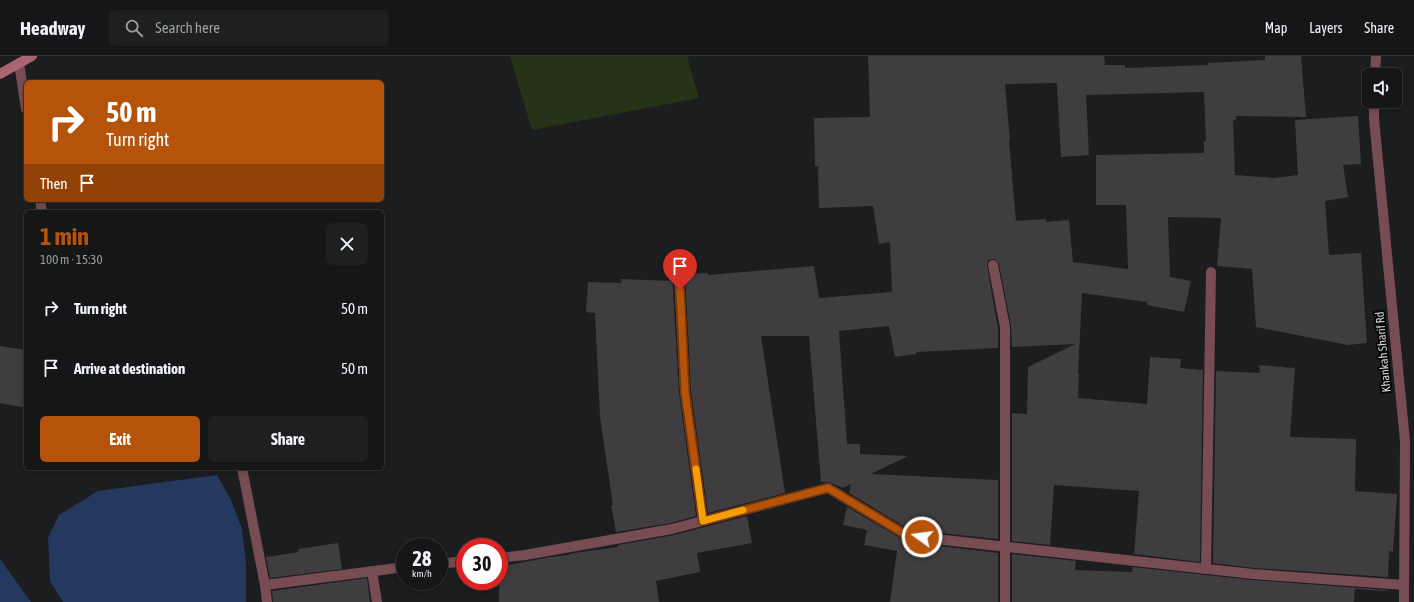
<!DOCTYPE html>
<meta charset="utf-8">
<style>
:root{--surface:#141617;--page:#1d1f20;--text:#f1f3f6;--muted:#9d9fa1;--line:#333536;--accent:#b45309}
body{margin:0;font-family:"Asap Condensed",sans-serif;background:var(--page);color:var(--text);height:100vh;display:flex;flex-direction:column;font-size:15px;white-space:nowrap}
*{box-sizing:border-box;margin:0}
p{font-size:13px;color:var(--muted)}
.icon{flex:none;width:22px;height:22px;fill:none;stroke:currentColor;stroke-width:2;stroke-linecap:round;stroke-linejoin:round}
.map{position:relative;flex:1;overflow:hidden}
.side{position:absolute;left:24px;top:154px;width:360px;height:260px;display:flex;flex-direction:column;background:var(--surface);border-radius:6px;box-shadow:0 2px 6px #0003,0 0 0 1px var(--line)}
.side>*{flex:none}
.banner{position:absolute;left:24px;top:24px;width:360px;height:122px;border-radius:6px;box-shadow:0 2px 6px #0003,0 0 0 1px var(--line);background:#b45309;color:#fff;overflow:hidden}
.fabs{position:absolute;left:1362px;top:12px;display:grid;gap:8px}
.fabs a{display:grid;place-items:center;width:40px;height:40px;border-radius:6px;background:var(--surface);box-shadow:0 2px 6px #0003,0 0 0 1px var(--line);font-size:20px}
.speed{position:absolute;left:396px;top:482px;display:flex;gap:8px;font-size:20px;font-weight:700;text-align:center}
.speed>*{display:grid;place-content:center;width:52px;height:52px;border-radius:50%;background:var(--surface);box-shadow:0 2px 6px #0003,0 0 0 1px var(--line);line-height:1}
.speed small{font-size:10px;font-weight:400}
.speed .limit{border:6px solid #d22;background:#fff;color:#111}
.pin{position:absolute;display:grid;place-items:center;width:34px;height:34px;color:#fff;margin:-41px -17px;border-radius:50% 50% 50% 0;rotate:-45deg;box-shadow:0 0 4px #0007}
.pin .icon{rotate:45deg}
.me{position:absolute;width:44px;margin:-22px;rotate:284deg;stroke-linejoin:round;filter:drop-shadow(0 0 3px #0008)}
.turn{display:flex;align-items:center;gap:14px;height:84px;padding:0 16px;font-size:18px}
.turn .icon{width:52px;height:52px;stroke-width:2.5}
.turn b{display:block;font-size:28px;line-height:34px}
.then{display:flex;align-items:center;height:38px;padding:0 16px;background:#0003;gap:8px;font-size:15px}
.round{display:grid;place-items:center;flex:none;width:42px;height:42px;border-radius:6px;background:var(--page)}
.head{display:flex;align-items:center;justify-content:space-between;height:68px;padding:0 16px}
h1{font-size:24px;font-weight:700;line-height:30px;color:var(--accent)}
.action{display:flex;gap:8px;margin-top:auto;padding:8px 16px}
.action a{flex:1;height:46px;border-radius:6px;background:var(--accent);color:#fff;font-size:16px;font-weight:700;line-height:46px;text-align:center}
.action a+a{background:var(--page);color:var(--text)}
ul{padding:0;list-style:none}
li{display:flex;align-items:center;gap:12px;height:60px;padding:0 16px}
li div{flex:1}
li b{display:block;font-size:15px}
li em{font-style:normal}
header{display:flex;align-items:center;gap:24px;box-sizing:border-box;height:56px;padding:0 20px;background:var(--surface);border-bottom:1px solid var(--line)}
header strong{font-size:19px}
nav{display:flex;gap:22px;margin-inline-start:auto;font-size:14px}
.search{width:280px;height:36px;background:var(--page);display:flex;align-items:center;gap:10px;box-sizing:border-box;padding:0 14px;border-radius:6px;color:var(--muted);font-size:15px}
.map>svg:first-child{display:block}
</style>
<header>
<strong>Headway</strong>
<div class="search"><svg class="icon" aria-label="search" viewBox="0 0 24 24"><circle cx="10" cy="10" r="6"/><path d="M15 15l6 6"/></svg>Search here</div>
<nav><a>Map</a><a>Layers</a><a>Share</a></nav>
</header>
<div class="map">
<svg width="1414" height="546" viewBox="0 0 1414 546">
<rect width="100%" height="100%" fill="#1b1d1f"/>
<polygon fill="#263316" points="510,0 687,0 699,42 532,74"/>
<g fill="#25385f">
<polygon points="217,419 231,444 242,473 246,507 246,546 63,546 50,525 48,482 59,459 98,435"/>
<polygon points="0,503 31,546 0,546"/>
</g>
<g fill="#3f3d3f" fill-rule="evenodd">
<path d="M868,0H1104L1105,9H1125V12L1208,9V7L1265,4V0H1301L1306,61L1236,60V64H1233L1235,119L1274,122L1298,119L1295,64L1358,60L1361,108L1343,109L1348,141L1325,145L1329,199L1361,197L1367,287L1348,289L1256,271L1252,213L1217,210L1221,162L1168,161L1170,221L1191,225L1184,256L1147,249V246L1082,237L1078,318H1079L1078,342L1147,348L1150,301L1181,303L1180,312L1203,314L1200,506L1134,498L1139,435L1054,429L1050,489L1012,485V357L1027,358L1028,311L1075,288L1012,291L1011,270L999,208L995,203L988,204L987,210L998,272V292L916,296V298L895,301L889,270L839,275L847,388H860V398L908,400L871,418L998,424V483L910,474L849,437L851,428L843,432L829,426H821L809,280H761L785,437L708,457L691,335L685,218L708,217V219L814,210L819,242L892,236L890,186L879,188L873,150L819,152L818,110H815L814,62L870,61ZM1057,27L1061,101L1089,99L1086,39L1204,36L1206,85H1204V97L1096,99V149H1126L1128,213L1073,206L1069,164L1046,166V163L1016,165L1009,85H1010L1005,28Z"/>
<polygon points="672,218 679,337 696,460 671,467 616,476 611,449 613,449 600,361 595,257 586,256 588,226 621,227 621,223 672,225"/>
<polygon points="0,290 26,294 26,352 0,347"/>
<polygon points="1259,309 1295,312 1290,381 1356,383 1355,435 1397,438 1393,496 1389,495 1388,521 1254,512 1213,507 1216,315 1260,317"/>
<polygon points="847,451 907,486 998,497 998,546 890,546 897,495 864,489 867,474 843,469"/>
<polygon points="747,460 752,487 697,497 700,516 656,525 659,546 499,546 499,511 550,501 569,499 569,498 581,496 618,491 618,489 674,479"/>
<polygon points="338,487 342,513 270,522 266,501 299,496 298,493"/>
<polygon points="1012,498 1076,505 1075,514 1132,516 1133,511 1252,524 1387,534 1387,535 1355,533 1354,546 1012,546"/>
<polygon points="367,522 370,546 273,546 272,535"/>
</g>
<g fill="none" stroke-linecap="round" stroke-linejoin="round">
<g stroke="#784c53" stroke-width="10">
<polyline points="19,7 26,53"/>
<polyline points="1375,19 1376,0"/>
<polyline points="1374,45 1374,63 1405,385 1404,546"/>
<polyline points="40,144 42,156"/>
<polyline points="993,209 1005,271 1005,546"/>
<polyline points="679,220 685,336 703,465"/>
<polyline points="242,412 265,529 267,546"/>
<polyline points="499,502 525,499 672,473 828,432 908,480 1253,518 1404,529"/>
<polyline points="439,508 465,505"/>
<polyline points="1206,513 1211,216"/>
<polyline points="372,515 377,546"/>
<polyline points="265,529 405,511"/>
</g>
<polyline stroke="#ab6571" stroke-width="10" points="0,18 32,0"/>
</g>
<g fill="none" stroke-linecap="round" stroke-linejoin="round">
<g stroke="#753606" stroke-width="10">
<polyline id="route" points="680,234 685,336 703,465 828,432 908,480 922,481"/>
</g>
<use href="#route" stroke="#b45309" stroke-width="7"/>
<polyline stroke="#f59e0b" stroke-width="7" points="696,413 703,465 743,454"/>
</g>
<g text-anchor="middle" stroke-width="4" stroke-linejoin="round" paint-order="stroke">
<g font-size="12" fill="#d6d7d9" stroke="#070708">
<text transform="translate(1383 296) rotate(-95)" y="4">Khankah Sharif Rd</text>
</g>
</g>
</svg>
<div class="fabs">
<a><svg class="icon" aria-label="sound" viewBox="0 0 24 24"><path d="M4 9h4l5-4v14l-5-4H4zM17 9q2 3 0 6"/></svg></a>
</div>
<div class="speed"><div>28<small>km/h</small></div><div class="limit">30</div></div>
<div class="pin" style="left:680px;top:234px;background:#d93025"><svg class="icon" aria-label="arrive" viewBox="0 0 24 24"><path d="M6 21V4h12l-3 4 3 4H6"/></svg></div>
<svg class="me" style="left:922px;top:481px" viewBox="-20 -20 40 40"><circle r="17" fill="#b45309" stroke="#fff" stroke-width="3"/><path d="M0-11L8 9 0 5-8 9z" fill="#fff"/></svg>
<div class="banner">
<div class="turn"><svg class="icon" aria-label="right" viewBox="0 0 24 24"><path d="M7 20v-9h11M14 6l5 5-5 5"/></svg><div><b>50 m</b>Turn right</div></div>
<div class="then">Then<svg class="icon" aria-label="arrive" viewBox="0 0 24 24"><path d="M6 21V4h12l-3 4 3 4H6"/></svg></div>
</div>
<section class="side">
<div class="head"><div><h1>1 min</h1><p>100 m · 15:30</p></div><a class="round"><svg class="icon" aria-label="close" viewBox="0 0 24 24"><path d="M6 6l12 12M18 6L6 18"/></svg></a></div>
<ul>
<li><svg class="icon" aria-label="right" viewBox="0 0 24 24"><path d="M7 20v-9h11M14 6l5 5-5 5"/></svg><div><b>Turn right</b></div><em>50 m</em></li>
<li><svg class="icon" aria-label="arrive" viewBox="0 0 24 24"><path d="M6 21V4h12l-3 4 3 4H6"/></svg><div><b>Arrive at destination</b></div><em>50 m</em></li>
</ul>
<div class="action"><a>Exit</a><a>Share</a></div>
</section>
</div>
